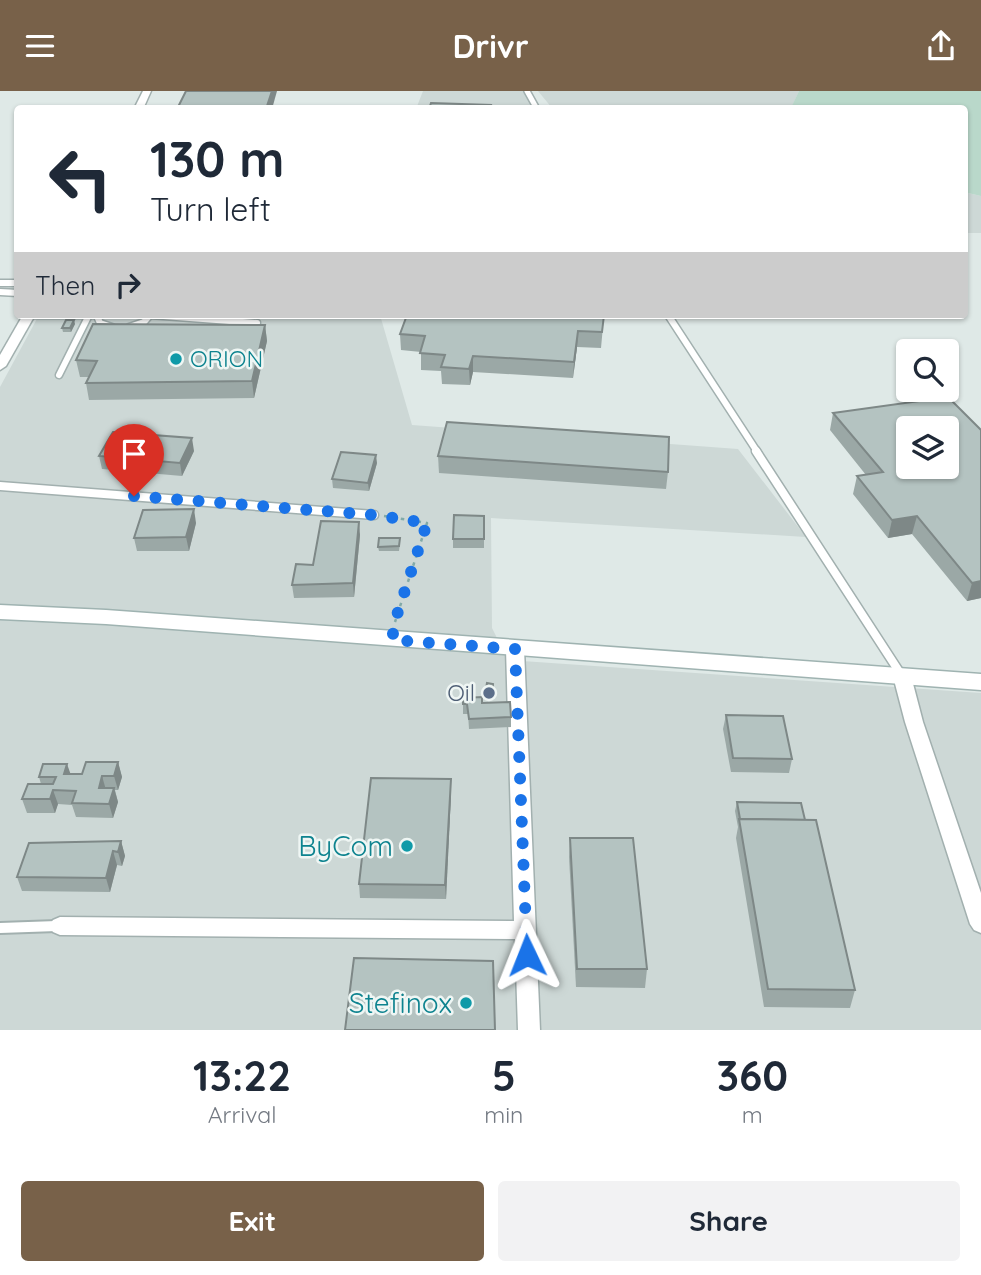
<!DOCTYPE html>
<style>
:root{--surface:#fff;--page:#f2f2f3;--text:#1f2937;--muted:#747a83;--accent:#786149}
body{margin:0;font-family:Quicksand,sans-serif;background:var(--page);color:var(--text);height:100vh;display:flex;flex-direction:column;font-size:26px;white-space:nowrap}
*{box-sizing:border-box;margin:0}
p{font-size:23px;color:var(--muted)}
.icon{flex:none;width:38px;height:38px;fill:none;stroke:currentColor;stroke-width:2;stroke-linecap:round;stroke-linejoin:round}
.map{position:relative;height:939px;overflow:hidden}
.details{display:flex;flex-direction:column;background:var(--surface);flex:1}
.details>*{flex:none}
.banner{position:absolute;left:14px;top:14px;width:954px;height:214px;border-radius:7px;box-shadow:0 2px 5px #0004;background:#fff;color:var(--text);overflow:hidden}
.buttons{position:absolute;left:896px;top:248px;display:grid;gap:14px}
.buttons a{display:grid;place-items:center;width:63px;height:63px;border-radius:7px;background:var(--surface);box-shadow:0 2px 5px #0004;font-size:35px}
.pin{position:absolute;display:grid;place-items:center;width:60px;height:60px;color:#fff;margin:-72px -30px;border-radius:50% 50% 50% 0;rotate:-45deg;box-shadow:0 0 7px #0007}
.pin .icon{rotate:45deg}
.me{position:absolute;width:77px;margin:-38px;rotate:358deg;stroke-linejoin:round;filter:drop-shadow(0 0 5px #0008)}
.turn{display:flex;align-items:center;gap:24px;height:147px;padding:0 21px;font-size:32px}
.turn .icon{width:91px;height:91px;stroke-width:2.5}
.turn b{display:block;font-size:49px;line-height:60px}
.then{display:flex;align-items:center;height:66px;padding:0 21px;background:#0003;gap:14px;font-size:26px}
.eta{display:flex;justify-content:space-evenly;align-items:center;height:119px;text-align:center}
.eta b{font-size:42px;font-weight:700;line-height:49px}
.cta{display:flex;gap:14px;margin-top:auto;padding:14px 21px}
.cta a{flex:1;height:80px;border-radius:7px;background:var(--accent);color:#fff;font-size:28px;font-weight:700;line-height:80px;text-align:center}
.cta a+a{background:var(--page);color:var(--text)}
header{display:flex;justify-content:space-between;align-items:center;height:91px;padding:0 21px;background:var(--accent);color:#fff;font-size:32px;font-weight:700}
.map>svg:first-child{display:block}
</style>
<header><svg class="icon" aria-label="menu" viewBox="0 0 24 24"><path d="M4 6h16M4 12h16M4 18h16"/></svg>Drivr<svg class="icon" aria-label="share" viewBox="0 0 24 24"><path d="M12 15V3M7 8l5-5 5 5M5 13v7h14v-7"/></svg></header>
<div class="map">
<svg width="981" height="939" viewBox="0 0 981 939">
<rect width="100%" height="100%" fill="#dfe9e7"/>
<g fill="#cdd8d6">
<polygon points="423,0 523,0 534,17 416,18"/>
<polygon points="538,0 799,0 791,18 552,17"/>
<polygon points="964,101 981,105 981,142 964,142"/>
<polygon points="39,224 380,224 412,334 738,358 806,446 491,427 492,537 508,569 981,602 981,939 0,939 0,296"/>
</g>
<polygon fill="#b9d8ca" points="799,0 981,0 981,105 964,101 964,18 791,17"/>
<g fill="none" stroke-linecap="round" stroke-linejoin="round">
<g stroke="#a2b0af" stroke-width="8">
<polyline id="lane-far3" points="527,0 537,18"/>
</g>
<g stroke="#a2b0af" stroke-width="9">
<g id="lane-far2">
<polyline points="0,192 18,192"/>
<polyline points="0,201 18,202"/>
<polyline points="28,224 67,224"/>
<polyline points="68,224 93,224"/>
<polyline points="150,224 257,232"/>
<polyline points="668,224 758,362"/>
<polyline points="97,225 100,232 112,236"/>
<polyline points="129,236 144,231 150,224"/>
<polyline points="59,284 89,224"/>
</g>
</g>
<g stroke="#a2b0af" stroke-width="11">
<g id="lane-far1">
<polyline points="756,360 902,585"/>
<polyline points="0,395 374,424"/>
</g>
</g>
<g stroke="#a2b0af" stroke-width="14">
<polyline id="lane" points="0,837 57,835"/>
</g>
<g stroke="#a2b0af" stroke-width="3">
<g id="street">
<polygon points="143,0 151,0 143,18 134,18"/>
<polygon points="23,224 35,224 6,275 0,279 0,264"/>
<polygon points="515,552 521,554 524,558 540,939 518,939 515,848 60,844 53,841 49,835 53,829 60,826 514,830 506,558 509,554"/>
<polygon points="902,579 908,581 911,585 923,631 981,802 981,842 974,839 970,833 905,631 893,585 896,581"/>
</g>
</g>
<g stroke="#9fb3b1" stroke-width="3">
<polygon id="secondary" points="0,514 106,519 981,583 981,599 106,533 0,528"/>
</g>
<polyline stroke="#82aaa8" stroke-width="2.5" stroke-dasharray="3.5 5" stroke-linecap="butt" points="384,425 427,432 395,531"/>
<use href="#lane-far3" stroke="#fff" stroke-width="5"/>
<use href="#lane-far2" stroke="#fff" stroke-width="6"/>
<use href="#lane-far1" stroke="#fff" stroke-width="8"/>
<use href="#lane" stroke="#fff" stroke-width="10"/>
<use href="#street" fill="#fff" fill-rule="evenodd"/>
<use href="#secondary" fill="#fff" fill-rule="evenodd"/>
</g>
<g fill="#9ba8a6">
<polygon points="604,224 601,257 577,256 573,287 473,281 470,294 442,293 441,280 421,279 421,261 401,259 400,243"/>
<polygon points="75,233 71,241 63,241 62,237"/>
<polygon points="265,234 267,250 254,307 89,309 86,292 89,286 80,286 76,269"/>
<polygon points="948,306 981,507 967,510 912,443 888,447 853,403 857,385 866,384 830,339 833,322"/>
<polygon points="194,360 182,385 102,378 99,365"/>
<polygon points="438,365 668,381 666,398 439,382"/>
<polygon points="377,372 369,400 333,397 332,388"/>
<polygon points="484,425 484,457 453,457 453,448"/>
<polygon points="196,432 189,460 137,460 134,447"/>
<polygon points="360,444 354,506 294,507 292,494 313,474"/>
<polygon points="400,452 399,460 379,460 378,456"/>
<polygon points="493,598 492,608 485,607 485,602"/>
<polygon points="463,607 482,612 511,626 511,636 469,638 468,623 463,623"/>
<polygon points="726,624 792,668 789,682 731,681 723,638"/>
<polygon points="118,671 122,686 118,699 115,699 118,711 113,727 76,726 72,714 58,713 55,722 27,722 22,708 41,693 39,686 82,683"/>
<polygon points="451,703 446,808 360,807 359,793"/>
<polygon points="737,711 805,729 855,899 850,917 764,916 736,747 738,736 735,720"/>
<polygon points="570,747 647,878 645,897 576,896 569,766"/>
<polygon points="121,750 125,765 122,775 117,774 110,801 22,800 17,786"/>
</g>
<g fill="#7e8887">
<polygon points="272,0 277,0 272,18 266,18"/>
<polygon points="74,229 75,233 71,241 70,237"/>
<polygon points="265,234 267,250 254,307 252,290"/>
<polygon points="578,240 577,256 573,287 574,271"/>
<polygon points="473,265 473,281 470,294 469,278"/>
<polygon points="192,347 194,360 182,385 180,372"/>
<polygon points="376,364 377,372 369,400 368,392"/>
<polygon points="194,418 196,432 189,460 186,446"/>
<polygon points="917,425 912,443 888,447 892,429"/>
<polygon points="359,431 360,444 354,506 353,492"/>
<polygon points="981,490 981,507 967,510 972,492"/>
<polygon points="118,671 122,686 118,699 114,685"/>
<polygon points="67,673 72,687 64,683"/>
<polygon points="102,685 106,699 99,697"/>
<polygon points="451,688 451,703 446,808 445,794"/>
<polygon points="114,697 118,711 113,727 109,713"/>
<polygon points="53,699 58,713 55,722 50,708"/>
<polygon points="121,750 125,765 122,775 118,761"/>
<polygon points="113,760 117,774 110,801 106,787"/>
</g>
<g fill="#b4c3c1" stroke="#7e8887" stroke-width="2" fill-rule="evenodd">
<polygon points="186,0 272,0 266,18 177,18"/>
<polygon points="431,12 491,14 490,18 429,18"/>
<polygon points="407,224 604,224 602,241 578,240 574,271 473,265 469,278 441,276 445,264 420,262 425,245 400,243"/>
<polygon points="66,229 74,229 70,237 62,237"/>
<polygon points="93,233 265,234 252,290 86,292 97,270 76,269"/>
<path d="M948,306L981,339V490L972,492L917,425L892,429L857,385L883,381L833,322ZM908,338H947V376H908Z"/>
<polygon points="447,331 669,346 668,381 438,365"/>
<polygon points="113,341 192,347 180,372 99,365"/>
<polygon points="341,361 376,364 368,392 332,388"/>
<polygon points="194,418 186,446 134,447 143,419"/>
<polygon points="454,424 484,425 484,448 453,448"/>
<polygon points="321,430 359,431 353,492 292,494 296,473 313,474"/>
<polygon points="379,447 400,447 399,455 378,456"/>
<polygon points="487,592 493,593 492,603 485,602"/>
<polygon points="482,606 482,612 510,611 511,626 469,628 467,613 463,613 463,607"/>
<polygon points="726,624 783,625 792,668 733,667"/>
<polygon points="86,671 118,671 114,685 102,685 99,697 114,697 109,713 72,712 76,700 53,699 50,708 22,708 28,693 53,693 56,686 39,686 43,673 67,673 64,683 82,683"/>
<polygon points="371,687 451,688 445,794 359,793"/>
<polygon points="737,711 801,712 805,729 740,728"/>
<polygon points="739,728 816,729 855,899 768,898"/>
<polygon points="570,747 633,747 647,878 577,878"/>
<polygon points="121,750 118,761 113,760 106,787 17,786 29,752"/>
<polygon points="354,867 493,870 495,939 345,939"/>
</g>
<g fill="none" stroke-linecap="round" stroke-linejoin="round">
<polyline stroke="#1a73e8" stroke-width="12" stroke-dasharray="0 21.6" points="134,405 374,424 427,432 395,530 392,549 515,558 527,864"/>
</g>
<g fill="#0f9aa8" stroke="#eff6f4" stroke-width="2.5">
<circle cx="176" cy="268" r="7"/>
<circle cx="407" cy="755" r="7"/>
<circle cx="466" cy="912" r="7"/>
</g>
<circle fill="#5c6f8a" stroke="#eff6f4" stroke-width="2.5" cx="489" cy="602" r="7"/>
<g text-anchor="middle" stroke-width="5" stroke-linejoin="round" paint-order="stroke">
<g font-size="23" fill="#0d838f" stroke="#eff6f4" text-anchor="start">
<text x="190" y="276">ORION</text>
</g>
<g font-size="23" fill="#4e5e75" stroke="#eff6f4" text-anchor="end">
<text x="475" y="610">Oil</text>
</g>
<g font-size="28" fill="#0d838f" stroke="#eff6f4" text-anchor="end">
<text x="393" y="765">ByCom</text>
<text x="452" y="922">Stefinox</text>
</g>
</g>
</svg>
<div class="buttons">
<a><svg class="icon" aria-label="search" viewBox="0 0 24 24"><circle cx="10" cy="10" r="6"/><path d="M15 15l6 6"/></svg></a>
<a><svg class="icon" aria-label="layers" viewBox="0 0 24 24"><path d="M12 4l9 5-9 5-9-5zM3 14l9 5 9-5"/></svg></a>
</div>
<div class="pin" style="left:134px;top:405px;background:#d93025"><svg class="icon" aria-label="arrive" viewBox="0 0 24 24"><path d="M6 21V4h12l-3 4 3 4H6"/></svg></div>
<svg class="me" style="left:527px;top:864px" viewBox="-20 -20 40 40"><path d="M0-17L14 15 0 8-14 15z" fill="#1a73e8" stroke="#fff" stroke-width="4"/></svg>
<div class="banner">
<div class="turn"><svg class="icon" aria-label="left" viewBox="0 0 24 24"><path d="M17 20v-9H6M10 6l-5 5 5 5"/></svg><div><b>130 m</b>Turn left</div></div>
<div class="then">Then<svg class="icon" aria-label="right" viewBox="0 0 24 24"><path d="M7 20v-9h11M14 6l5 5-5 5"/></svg></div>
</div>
</div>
<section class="details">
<div class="eta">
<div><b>13:22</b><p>Arrival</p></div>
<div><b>5</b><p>min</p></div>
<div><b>360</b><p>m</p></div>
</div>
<div class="cta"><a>Exit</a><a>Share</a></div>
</section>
